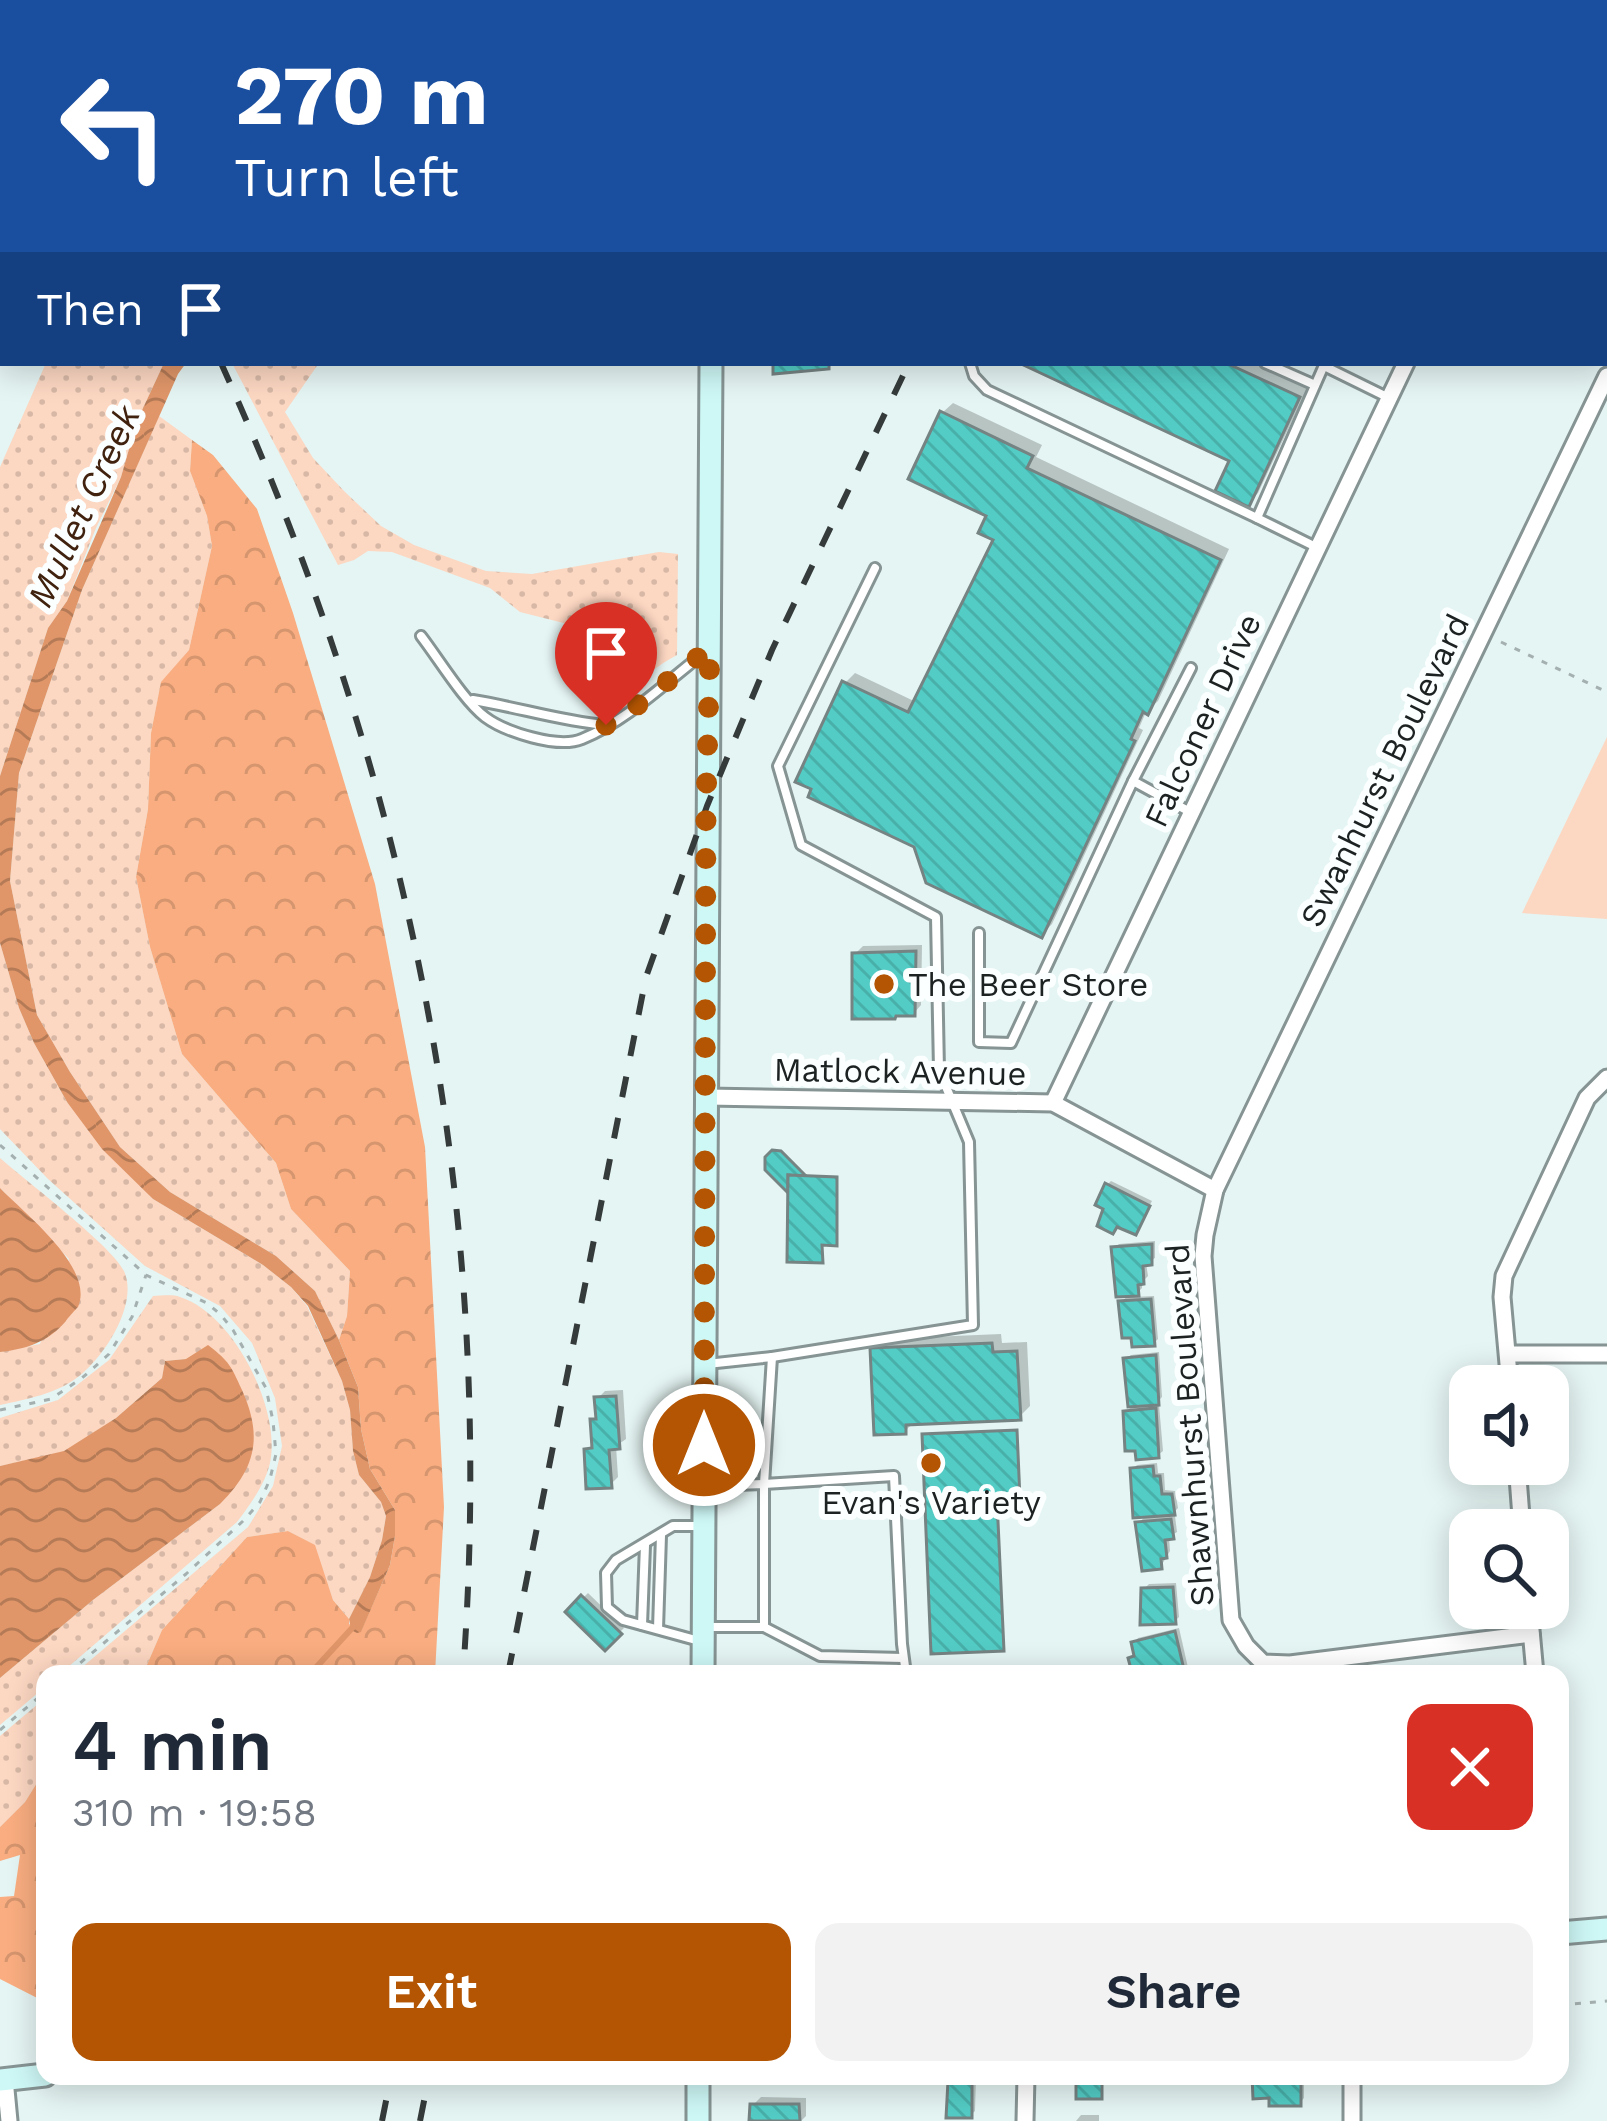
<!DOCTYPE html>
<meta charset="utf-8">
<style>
:root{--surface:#fff;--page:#f2f2f3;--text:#1f2937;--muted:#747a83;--accent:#b35503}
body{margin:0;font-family:"Work Sans",sans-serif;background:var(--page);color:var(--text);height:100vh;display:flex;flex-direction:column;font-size:45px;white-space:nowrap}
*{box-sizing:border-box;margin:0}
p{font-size:39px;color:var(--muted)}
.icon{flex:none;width:66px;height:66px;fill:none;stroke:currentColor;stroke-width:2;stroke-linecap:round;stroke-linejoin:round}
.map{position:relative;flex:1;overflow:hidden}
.drawer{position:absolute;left:36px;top:1665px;width:1533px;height:420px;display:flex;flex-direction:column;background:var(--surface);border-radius:24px;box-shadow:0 6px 30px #0003}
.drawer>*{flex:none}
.hud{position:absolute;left:0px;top:0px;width:1608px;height:366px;box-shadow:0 6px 30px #0003;background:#1a4fa0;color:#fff;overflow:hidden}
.buttons{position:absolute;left:1449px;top:1365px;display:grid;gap:24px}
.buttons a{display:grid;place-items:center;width:120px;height:120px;border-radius:24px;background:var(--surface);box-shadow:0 6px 30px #0003;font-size:60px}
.pin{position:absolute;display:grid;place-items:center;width:102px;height:102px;color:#fff;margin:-123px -51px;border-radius:50% 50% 50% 0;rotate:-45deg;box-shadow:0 0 12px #0007}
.pin .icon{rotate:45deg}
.me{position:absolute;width:132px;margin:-66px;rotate:0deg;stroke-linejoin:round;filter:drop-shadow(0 0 9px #0008)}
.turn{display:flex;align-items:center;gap:42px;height:252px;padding:0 36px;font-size:54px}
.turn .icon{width:156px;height:156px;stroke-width:2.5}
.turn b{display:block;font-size:84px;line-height:102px}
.then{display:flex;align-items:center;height:114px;padding:0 36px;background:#0003;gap:24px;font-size:45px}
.round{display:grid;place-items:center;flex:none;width:126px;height:126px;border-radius:24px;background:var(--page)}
.headline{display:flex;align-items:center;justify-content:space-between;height:204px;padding:0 36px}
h1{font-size:72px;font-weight:600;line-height:90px}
.primary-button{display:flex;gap:24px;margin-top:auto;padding:24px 36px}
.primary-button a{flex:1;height:138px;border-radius:24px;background:var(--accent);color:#fff;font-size:48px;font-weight:600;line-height:138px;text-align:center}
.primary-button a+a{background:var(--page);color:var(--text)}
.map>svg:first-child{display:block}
</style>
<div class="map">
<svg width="1607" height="2121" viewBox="0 0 1607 2121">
<defs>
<pattern id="grass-dots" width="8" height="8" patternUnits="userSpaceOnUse" patternTransform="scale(3)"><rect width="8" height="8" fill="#fcd7c2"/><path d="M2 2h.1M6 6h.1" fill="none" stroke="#d7b8a6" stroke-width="1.8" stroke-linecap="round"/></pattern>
<pattern id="forest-crowns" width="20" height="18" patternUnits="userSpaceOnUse" patternTransform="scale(3)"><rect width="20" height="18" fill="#f9ad80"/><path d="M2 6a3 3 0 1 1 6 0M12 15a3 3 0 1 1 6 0" fill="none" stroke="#d5956e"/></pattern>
<pattern id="water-waves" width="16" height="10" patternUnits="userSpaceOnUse" patternTransform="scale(3)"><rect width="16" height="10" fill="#e09669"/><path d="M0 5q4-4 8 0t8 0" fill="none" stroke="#b57a56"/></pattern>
<pattern id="building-back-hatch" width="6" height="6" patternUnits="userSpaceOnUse" patternTransform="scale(3)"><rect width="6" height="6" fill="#53ccc5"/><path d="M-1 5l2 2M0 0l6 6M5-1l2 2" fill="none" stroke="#48afa9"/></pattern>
</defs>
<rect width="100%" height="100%" fill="#e5f5f3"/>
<g fill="url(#grass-dots)">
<polygon points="46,363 164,363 137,421 121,477 96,528 67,601 48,628 0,776 0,467"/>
<path d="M232,363H319L285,412L313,458L345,492L381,526L414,545L486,571L532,574L659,552L678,554L677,655C648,670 628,695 597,708L590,704L599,632L520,612L490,588L392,552L368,551L354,560L338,565Z"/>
<polygon points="159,416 192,440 190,471 207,516 212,546 189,650 161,683 151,733 148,809 136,877 150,947 182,1054 276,1163 291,1209 350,1271 347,1316 339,1340 315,1291 276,1256 170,1192 120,1147 70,1072 37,1015 10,881 19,773 82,590"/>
<polygon points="0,943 19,1008 34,1043 67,1102 153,1199 263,1265 291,1287 307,1306 342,1381 350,1410 353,1451 359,1475 381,1502 386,1516 382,1540 370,1577 349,1619 333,1600 314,1545 288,1531 247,1537 162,1630 143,1674 74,1674 248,1527 273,1486 282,1446 275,1398 252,1343 220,1306 145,1266 48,1179 0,1129"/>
<path d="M0,1158C26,1181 111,1245 124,1271C139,1304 104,1357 78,1377C56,1394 27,1399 0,1405V1352L40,1344L69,1259L0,1188Z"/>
<path d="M153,1296C161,1296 172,1294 180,1297C233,1314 278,1404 271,1457C268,1481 251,1503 237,1522L60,1674H45V1687L0,1725V1678L93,1600L220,1504L186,1359L165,1361L162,1378L116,1418L64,1452L0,1466V1418L58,1400L109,1360Z"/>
<polygon points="45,1698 45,1770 25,1802 0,1827 0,1736"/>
</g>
<g fill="url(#forest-crowns)">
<polygon points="192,440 213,455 257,509 293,613 375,884 425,1147 444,1507 435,1674 143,1674 162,1630 247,1537 288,1531 315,1545 333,1600 349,1619 349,1624 361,1631 390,1565 395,1536 395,1510 370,1469 361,1429 358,1387 339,1340 347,1316 350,1271 291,1209 276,1163 182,1054 150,947 136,877 148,809 151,733 161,682 189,650 212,546 207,516 190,471"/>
<polygon points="45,1770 45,2002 0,1979 0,1897 14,1896 20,1855 0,1861 0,1827 25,1802"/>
</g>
<polygon fill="#fcd7c2" points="1607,737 1607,919 1522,913"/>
<g fill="url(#water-waves)">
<polygon points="164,363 186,363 178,374 82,590 19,773 10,881 37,1015 70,1072 120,1147 170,1192 276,1256 315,1291 339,1340 358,1387 361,1429 370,1469 395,1510 395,1536 390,1565 361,1632 357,1633 351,1630 349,1619 370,1577 382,1540 386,1516 381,1502 359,1475 353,1451 350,1410 342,1381 308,1306 291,1287 263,1265 153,1199 102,1149 67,1102 34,1043 19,1008 0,943 0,776 48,628 67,601 121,477 137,421"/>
<path d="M0,1188C25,1214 95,1268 78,1307C77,1308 66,1320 66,1321C48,1342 27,1349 0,1352Z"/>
<path d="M208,1345C230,1362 231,1366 242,1390C263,1437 256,1468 220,1504L93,1600L0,1678V1466L64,1451L116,1418L162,1378L165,1361L186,1359Z"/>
</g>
<g fill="#0003">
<polygon points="1142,0 1273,0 1280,3 1140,3"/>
<polygon points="1401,0 1488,0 1487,3 1407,3"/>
<polygon points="1026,363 1258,363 1308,387 1258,493 1248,503 1233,459"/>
<polygon points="953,403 1042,445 1036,457 1229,549 1158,701 1146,712 1139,728 1143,730 1052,924 1042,934 916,845 845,683 855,673 916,702 997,538 990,515 942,413"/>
<polygon points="922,945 921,1005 914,1013 855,954 863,946"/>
<polygon points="1111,1181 1152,1201 1135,1232 1107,1185"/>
<polygon points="1155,1241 1155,1258 1146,1263 1148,1276 1142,1282 1142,1288 1133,1297 1154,1296 1158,1339 1154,1343 1121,1302 1131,1293 1114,1248 1119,1244"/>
<polygon points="1001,1334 1002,1343 1027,1342 1030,1406 1019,1417 915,1421 905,1431 873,1349 884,1339"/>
<polygon points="1159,1352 1162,1397 1153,1406 1159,1405 1163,1451 1158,1455 1126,1412 1131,1407 1126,1359 1131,1355"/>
<polygon points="623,1390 626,1439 616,1446 618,1477 610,1485 587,1450 595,1442 593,1420 599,1414 598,1398 605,1391"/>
<polygon points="1157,1463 1158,1473 1164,1473 1165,1490 1175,1491 1178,1508 1169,1517 1175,1516 1177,1532 1169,1537 1170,1551 1161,1566 1139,1523 1147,1514 1133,1469 1137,1465"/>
<polygon points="1176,1583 1179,1617 1175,1621 1144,1589 1149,1584"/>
<polygon points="588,1593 624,1628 605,1647 569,1612"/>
<polygon points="1179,1628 1189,1672 1150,1674 1134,1643 1138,1638"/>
<polygon points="1255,2076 1304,2076 1304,2098 1300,2103"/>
<polygon points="956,2078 976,2078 975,2111 971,2115 951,2082"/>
<polygon points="761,2097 806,2098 806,2116 801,2121 752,2121 753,2105"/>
<polygon points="1081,2115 1099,2115 1099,2121 1076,2121"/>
</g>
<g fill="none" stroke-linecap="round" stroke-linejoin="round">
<polyline stroke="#e09669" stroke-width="6" points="310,1674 354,1626"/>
</g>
<g fill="url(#building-back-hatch)" stroke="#758382" stroke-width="3">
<rect x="380" y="0" width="181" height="3"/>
<polygon points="773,363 829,363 829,369 773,374"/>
<polygon points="1019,363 1226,363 1300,397 1249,507 1215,491 1229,461"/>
<polygon points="940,411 1033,456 1027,468 1221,560 1148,715 1143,712 1131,739 1135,741 1042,938 926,883 914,847 808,797 811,789 795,782 842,681 908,712 993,540 978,533 986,516 908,479"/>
<polygon points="916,951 915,1016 896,1016 895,1019 852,1019 852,953"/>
<polygon points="772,1150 781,1151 807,1177 788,1175 788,1193 765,1170 765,1157"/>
<polygon points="788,1175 837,1177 837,1246 822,1245 823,1263 787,1262"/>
<polygon points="1105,1183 1150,1206 1136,1235 1117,1227 1113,1234 1097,1226 1103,1209 1095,1205"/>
<polygon points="1152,1244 1152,1265 1143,1266 1144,1284 1138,1285 1139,1296 1116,1297 1111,1247"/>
<polygon points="1151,1299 1155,1346 1132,1347 1131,1338 1122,1338 1118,1301"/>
<polygon points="992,1343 993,1352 1017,1351 1021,1420 906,1425 906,1434 874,1435 870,1348"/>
<polygon points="1156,1355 1159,1405 1128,1407 1123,1358"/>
<polygon points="616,1396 620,1449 609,1450 612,1488 586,1489 584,1449 592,1448 590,1419 596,1419 594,1397"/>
<polygon points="1156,1408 1159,1458 1136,1460 1135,1451 1125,1451 1123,1411"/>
<polygon points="1017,1430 1020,1499 997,1500 1004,1651 931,1654 922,1434"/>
<polygon points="1153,1466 1154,1476 1160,1476 1162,1494 1172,1494 1175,1515 1133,1518 1130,1468"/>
<polygon points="1171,1519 1174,1539 1165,1540 1167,1558 1161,1559 1162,1569 1142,1571 1135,1522"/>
<polygon points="1173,1587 1176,1624 1140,1625 1141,1588"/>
<polygon points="581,1595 622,1634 605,1651 565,1612"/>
<polygon points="1175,1631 1185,1674 1147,1674 1146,1671 1132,1673 1128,1658 1134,1656 1131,1642"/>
<rect x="1076" y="2076" width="26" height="23"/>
<polygon points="1252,2076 1301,2076 1301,2106 1269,2106 1269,2098 1253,2099"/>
<polygon points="948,2081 972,2081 972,2118 946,2118"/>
<polygon points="750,2104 799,2104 800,2121 749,2121"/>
</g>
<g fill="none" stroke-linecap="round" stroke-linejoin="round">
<g stroke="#869493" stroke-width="14">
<g id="service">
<polyline points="1271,0 1278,3"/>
<polyline points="1377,0 1383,3"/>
<polyline points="610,3 610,0"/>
<polyline points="935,3 1015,1 1014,3"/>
<polyline points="1126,3 1127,0"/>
<polyline points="1527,3 1528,0"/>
<polyline points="970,363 974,376 987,390 1257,518"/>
<polyline points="1265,363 1315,385"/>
<polyline points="1324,366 1387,397"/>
<polyline points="1318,548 1257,518 1325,363"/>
<path d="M421,636C438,658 464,701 485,717C505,732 558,749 582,739C627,721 666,682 704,653"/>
<path d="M473,700C517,707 560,721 605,725"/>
<polyline points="1190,812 1133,781 1191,668"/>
<polyline points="979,933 979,1042 1011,1043 1133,781"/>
<polyline points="772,1357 973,1325 969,1142 939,1070 936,917 801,845 778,766 875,568"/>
<polyline points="707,1364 772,1357 764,1484 894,1476 902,1644 906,1674"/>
<polyline points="702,1526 673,1526 616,1560 606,1573 607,1607 623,1620 703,1642"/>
<polyline points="642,1625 645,1545"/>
<polyline points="705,1627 764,1627 764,1484 706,1486"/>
<polyline points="764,1627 820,1656 903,1658"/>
<polyline points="658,1629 661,1535"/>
</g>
</g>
<g stroke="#869493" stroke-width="21">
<g id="minor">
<polyline points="1577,3 1579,0"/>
<polyline points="707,1097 1053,1103 1215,1190"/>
<polyline points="1053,1103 1406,363"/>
<polyline points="1508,1354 1607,1354"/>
<polyline points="1510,1386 1502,1297 1504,1276 1587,1098 1607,1078"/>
<polyline points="1517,1464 1522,1530"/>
<polyline points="1529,1608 1535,1674"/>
<polyline points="1531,1634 1290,1664 1263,1663 1246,1646 1231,1620 1203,1256 1205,1235 1215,1190 1607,376"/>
<polyline points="5,2079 9,2121"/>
<polyline points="1025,2121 1026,2076"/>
<polyline points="1352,2121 1352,2076"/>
</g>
</g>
<g stroke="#869493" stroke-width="27">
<g id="secondary">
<polyline points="714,3 714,0"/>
<polyline points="703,1674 711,363"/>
<polyline points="1560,1933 1607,1929"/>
<polyline points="0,2080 45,2075"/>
<polyline points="698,2121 698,2076"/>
</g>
</g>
<g stroke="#a4b0af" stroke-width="3" stroke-dasharray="6 9" stroke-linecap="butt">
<polyline points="1501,642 1607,692"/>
<polyline points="0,1145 146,1275 207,1303 221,1315 233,1330 266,1388 273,1421 276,1454 270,1479 260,1502 243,1521 186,1574 67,1674"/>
<polyline points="0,1410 51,1399 82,1378 109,1354 132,1317 146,1275"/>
<polyline points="0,1730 45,1692"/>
<polyline points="1560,2005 1607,2001"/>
</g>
<use href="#service" stroke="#fff" stroke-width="8"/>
<use href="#minor" stroke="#fff" stroke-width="15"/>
<use href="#secondary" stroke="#cef8f6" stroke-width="21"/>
<g stroke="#353b3b" stroke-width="6" stroke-dasharray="21 21" stroke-linecap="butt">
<polyline points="48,0 50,3"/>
<polyline points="1080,3 1082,0"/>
<path d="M221,363C412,785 497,1211 463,1674"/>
<polyline points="508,1674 646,977 707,806 772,650 909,363"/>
<polyline points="382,2121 391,2076"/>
<polyline points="420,2121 429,2076"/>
</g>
</g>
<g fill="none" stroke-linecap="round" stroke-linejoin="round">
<polyline stroke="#b35503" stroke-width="21" stroke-dasharray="0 37.8" points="606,725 626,714 710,648 706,806 704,1445"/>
</g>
<g fill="#b35503" stroke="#fcffff" stroke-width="4.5">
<circle cx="884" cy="984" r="12"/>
<circle cx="931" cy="1463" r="12"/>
</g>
<g text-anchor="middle" stroke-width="12" stroke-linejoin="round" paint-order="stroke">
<g font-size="33" fill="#1c2121" stroke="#fcffff">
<text transform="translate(1202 720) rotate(-65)" y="12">Falconer Drive</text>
<text transform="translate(1384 770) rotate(-64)" y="12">Swanhurst Boulevard</text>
<text transform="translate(900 1071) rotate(1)" y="12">Matlock Avenue</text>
<text transform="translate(1189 1425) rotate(-94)" y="12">Shawnhurst Boulevard</text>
</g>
<g font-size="33" fill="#1c2121" stroke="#fcffff" text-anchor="start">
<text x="908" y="996">The Beer Store</text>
<text x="931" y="1514" text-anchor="middle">Evan's Variety</text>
</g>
<g font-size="36" font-style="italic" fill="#40220f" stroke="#fcffff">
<text transform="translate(83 506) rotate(-65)" y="13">Mullet Creek</text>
</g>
</g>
</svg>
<div class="buttons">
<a><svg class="icon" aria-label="sound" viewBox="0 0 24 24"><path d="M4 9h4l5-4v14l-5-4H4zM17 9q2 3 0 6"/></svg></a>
<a><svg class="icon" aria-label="search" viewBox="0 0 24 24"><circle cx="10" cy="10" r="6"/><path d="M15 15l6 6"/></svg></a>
</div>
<div class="pin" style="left:606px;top:725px;background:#d93025"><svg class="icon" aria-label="arrive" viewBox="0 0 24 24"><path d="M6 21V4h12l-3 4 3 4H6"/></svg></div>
<svg class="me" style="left:704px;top:1445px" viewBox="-20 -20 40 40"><circle r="17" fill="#b35503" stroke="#fff" stroke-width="3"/><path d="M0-11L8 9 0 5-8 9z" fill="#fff"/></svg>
<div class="hud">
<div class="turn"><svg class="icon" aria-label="left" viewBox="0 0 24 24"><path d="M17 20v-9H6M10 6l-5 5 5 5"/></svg><div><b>270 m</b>Turn left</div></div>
<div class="then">Then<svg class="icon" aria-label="arrive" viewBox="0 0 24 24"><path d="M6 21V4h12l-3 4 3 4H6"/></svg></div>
</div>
<section class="drawer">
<div class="headline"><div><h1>4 min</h1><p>310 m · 19:58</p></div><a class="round" style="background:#d93025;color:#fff"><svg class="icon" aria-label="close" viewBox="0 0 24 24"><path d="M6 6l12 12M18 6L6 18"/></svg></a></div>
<div class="primary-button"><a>Exit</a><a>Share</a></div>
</section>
</div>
